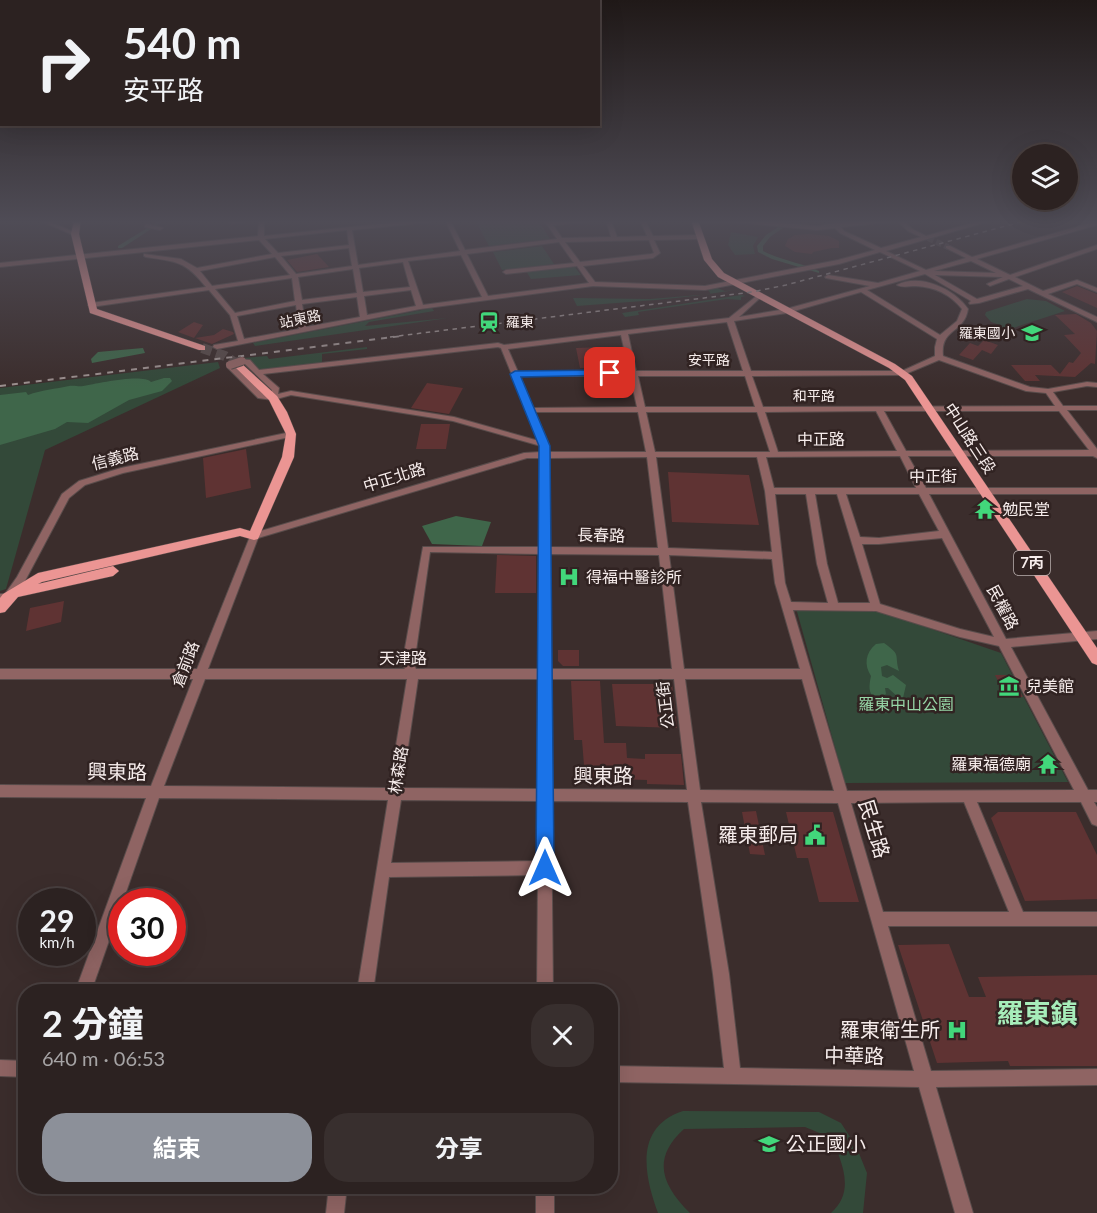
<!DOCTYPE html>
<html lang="zh-TW">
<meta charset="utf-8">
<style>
:root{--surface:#2c2221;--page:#382f2e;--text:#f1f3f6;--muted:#a6a4a5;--line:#483f3f;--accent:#8c9099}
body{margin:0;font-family:Lato,"Noto Sans TC",sans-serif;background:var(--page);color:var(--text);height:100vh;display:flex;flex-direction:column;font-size:22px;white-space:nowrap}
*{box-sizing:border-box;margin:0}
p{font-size:20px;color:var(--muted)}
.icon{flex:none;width:33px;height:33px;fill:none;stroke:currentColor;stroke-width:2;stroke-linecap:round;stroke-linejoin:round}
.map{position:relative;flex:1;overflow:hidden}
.side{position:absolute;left:18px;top:984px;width:600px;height:210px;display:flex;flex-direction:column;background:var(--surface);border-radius:24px;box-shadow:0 6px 24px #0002,0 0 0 2px var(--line)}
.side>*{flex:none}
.banner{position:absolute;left:0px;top:0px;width:600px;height:126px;box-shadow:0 6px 24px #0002,0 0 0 2px var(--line);background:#2c2221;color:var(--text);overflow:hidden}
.fabs{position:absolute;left:1012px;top:144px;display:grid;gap:12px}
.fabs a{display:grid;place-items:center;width:66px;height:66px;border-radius:50%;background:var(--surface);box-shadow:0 6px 24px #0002,0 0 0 2px var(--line);font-size:30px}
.speed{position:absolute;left:18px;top:888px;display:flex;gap:12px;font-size:30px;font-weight:700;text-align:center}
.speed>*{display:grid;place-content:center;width:78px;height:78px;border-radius:50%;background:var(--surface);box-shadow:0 6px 24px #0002,0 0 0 2px var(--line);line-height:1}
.speed small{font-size:15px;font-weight:400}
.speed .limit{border:9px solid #d22;background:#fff;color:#111}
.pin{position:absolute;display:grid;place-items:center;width:51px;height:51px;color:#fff;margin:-26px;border-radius:12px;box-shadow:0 3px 9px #0006}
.me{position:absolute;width:66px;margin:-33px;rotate:0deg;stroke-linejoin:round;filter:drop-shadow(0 0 4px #0008)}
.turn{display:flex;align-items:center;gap:21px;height:126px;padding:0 24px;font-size:27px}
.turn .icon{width:78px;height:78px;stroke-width:2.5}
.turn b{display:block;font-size:42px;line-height:51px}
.round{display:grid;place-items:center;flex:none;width:63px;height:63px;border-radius:24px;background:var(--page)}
.overview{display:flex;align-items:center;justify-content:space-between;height:102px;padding:0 24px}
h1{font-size:36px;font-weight:700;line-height:45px}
.action{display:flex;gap:12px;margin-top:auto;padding:12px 24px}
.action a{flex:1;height:69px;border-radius:24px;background:var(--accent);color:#fff;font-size:24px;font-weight:700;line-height:69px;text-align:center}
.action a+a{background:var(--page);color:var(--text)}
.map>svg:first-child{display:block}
</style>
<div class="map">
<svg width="1097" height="1213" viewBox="0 0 1097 1213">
<rect width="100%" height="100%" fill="#3b2d2c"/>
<g fill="#334939">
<polygon points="475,220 538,220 550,239 489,246"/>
<polygon points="731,232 758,237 753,246 755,254 735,255 728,245"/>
<polygon points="542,246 554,264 502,270 493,252"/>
<polygon points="574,266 581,275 531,279 526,271"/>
<path d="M717,288L725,291L735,290C683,299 630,302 577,306L573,298L650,299L711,294L708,290Z"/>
<polygon points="741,295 746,296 741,297 741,300 727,299 638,312 639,315 625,317 622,313"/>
<polygon points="1027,299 1046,301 1065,311 998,333 993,329 1003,326 991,322 985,315 986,312"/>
<polygon points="432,308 434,311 369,322 365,326 448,318 255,346 253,343"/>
<polygon points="367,347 367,349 322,354 322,363 260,371 242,358 267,356 269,359"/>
<polygon points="218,362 220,368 45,450 6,589 0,591 0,388"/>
<polygon points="796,608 876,610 1001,653 1068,782 845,783"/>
<path d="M683,1111L819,1112L841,1123L856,1146L867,1173L863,1213H831C849,1197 847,1178 839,1156C838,1153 837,1146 834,1143C828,1135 814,1131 805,1127L684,1129C651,1159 662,1185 690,1213H658C644,1175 634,1127 683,1111Z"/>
</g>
<g fill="#3f664a">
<polygon points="143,348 145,353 92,363 91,359 98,352"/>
<path d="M164,378H170L172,381L162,391L129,400L88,423L67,422L55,429L0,445V395L26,392L28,395C41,390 56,389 69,386C74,385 79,387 83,386C96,384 142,373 151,382Z"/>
<polygon points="456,516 491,522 482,546 432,544 422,526"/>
<path d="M884,643C902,656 894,654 899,671L887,665L881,667L882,676L887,678L893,675L906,685L903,698L906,702L904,705L895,704L898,697L888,688H885L886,694L875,700C868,692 869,686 871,676C864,665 865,653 876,644Z"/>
</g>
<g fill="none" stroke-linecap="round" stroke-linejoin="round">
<g fill="#3f664a" fill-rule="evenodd">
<polygon points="157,220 161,220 162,222 122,248 118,248 118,246 157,222"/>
<path d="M789,220H794L770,237L763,246V251C781,260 801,263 819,271V273L772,259L758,252L757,246L766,235Z"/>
</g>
</g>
<g fill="#5f3333">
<polygon points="809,234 829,236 839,241 839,248 832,248 813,252 812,254 795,252 785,246 788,239 795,235"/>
<polygon points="317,254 329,267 297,272 287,260"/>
<polygon points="1077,286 1097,294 1097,308 1062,292"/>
<polygon points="1076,314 1091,323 1097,331 1095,364 1091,363 1075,377 1035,375 1040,381 1025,381 1011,365 1051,365 1060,374 1069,362 1073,363 1081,353 1064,335 1075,334 1055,315"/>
<polygon points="194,322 203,325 194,338 178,332"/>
<polygon points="223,329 233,332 234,334 212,344 195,338 214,335"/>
<polygon points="984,340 998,345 991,354 982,350 973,360 959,355 970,343 978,346"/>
<polygon points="602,347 606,367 580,368 576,348"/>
<polygon points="427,383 463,388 449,414 411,408"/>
<polygon points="421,424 450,424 446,449 416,449"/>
<polygon points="246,449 251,488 206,498 203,458"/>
<polygon points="668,472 749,475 759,525 672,522"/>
<polygon points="497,555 536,556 536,593 495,593"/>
<polygon points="64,601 61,622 26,631 30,608"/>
<polygon points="558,650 579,650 579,666 563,666 558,661"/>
<polygon points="995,675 1011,675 1023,697 1006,697"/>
<polygon points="571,681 600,681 604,743 626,743 627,758 645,759 645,754 681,754 684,785 647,784 647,780 585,778 582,740 574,740"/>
<polygon points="612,684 672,684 677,728 616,726"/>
<polygon points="756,811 765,855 750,854 742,812"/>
<polygon points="786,812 833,812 859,902 819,902 808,858 797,858"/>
<polygon points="998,812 1076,812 1097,855 1097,899 1025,901 991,818"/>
<polygon points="949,944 969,997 986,997 978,977 1097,975 1097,1066 1010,1066 1008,1061 937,1063 898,945"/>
</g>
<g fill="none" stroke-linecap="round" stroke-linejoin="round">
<polyline stroke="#574a49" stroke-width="6" stroke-dasharray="6 3" stroke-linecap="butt" points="928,238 948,247"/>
<polyline stroke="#574a49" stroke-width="10" stroke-dasharray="10 5" stroke-linecap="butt" points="202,348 225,356 238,365"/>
<g stroke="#594c4b" stroke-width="2">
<g id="minor">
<polygon points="39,220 46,220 78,234 73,235"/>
<polygon points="239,220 253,220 232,224 229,222"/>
<path d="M259,220H264V236L418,220H433L430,222L352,230L358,265L460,251L445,220H450L465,250L557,239L544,220H549L550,222L588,220L586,222L553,225L562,238L611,237L606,220H611L617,237L647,236L640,220H645L653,236L700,235L703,237L700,239L654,240L660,253L653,258L583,266L595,282L705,286L838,260L875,250L840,233L835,228L817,230L735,222H695L693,220H748L817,226L835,223L903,220L912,229L926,236L983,220H990V221L886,251L926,270L966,258L946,248V246H950L972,257L1097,221V225L977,259L1010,275L1097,245V249L1015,277L1043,291L1077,280L1097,288V292L1077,284L1048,294L1097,317V322L1028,289L979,303L970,304L969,303L971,301L925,274L867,290L940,335L957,321L962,309C950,294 935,287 916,286C909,286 902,288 897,285C920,273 954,289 968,309C964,334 940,328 943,356L1030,387L1048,389L1087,382L1097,383V387L1087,386L1053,392L1063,406H1097V410H1067L1097,449V458L1093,456H908L926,488H1097V494H929L1006,639L1097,631V639L1011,647L1088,790H1097V802H1094L1097,807V826L1092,824L1081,802H977L1023,912H1097V926H888L931,1071L1097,1069V1085L936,1087L973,1213H955L919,1087L610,1082V1066L724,1068L713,974L688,802L551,801L553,992H537L538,875L389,877L373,992H357L388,800L159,798L91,992H75L146,798L0,797V785L151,786L193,679H0V669H197L251,534L524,453L541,452V446L453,421L291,395L273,400L258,398L227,367V363H233L263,394L270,395L272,390L245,364L239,363V359L250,360L259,370L498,343L504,345L729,318L759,294L761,295V297L739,317L786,309L870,286L826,278L825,277L828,275L878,283L920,271L880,252L839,264L705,290L593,286L420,309L217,349L213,347L214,345L238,341L230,315L209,290L91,307L88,305L91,303L206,287C185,261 178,262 146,257L144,256V254L181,259L197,268L272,254L259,240L0,267V263L258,236ZM898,221L908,231L921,237L881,248L844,231L841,227ZM347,230L349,245L278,253L265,239ZM649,240L654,253L651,254L580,262L565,242ZM559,242L574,263L506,270L503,272L506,274L577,266L589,283L488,296L467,254ZM349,248L352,266L296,274L281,256ZM461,255L482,297L423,305L408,261ZM275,257L290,275L212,286L200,271ZM971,261L996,273L934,271ZM403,262L410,287L363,292L359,268ZM353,269L357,293L302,300L298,277ZM935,275L1003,277L987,284L990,286L1009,279L1023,286L977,299ZM292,278L295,301L235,313L215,289ZM411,290L416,306L367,315L364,296ZM861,292L937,339L935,347V356L902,371H751L734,321L787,313ZM357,297L360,317L306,327L302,304ZM296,305L299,329L244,339L237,316ZM727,322L743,371H636L628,334ZM621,335L629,371L518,372L508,349ZM498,347L501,348L539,441L454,417L291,391L278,394L279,388L263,374ZM939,360L1026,391L1046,393L1055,406L763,407L752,376L903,375ZM520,376H630L637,407L533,408ZM638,376H745L755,407H645ZM876,411L897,451L778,452L765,412ZM884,411H1059L1089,450L906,451ZM535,412H638L646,452H549V445ZM646,412H757L770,452H655ZM900,456L916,488H774L766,457ZM647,457L658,548L550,547L549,458ZM656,457H757L765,491L772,552L668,548ZM527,458H541L540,547H423L402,665L405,669H208L258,538ZM775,494H806L817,564L828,603L791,602L785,583ZM815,494H837L870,603H838L827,564ZM846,494H919L939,531L879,538L860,537ZM942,538L994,637L960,629L880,604L862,544H879ZM430,552L540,554L539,669H416L414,665ZM550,554L659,555L672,669H551ZM669,555L772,559L775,583L800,669H684ZM793,610L876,611L960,637L999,646L1074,790L847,791ZM205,679H407L389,788L164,786ZM418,679H539V789L402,788ZM551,679H674L687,790L551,789ZM685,679H802L834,791L700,790ZM401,800L539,801L538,861L391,863ZM701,802L838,803L914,1071L740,1068L729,974ZM964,802L1009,912H883L851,803Z"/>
<polygon points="147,224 163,228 160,230 145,227 145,225"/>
<polygon points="291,432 295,434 294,436 123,473 85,485 69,498 26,579 12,600 0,602 0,594 5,594 17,577 62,494 79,481 121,468"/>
<polygon points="0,1060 26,1061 26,1077 0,1076"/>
<polygon points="329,1186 347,1186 344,1213 326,1213"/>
<rect x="536" y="1186" width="18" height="27"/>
</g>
</g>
<g stroke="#594c4b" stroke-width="1">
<g id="major">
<polygon points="74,220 81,220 79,234 97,309 205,346 205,350 199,350 90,313 71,234"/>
<polygon points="691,220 698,220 712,259 724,273 895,364 912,376 1097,648 1097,665 1092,663 905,380 889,368 718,277 704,260"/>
<polygon points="235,363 241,363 277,396 287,412 296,434 294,457 258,539 254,540 240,536 42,582 38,584 113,566 119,571 113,576 18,597 5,612 0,613 0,598 3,594 38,573 240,528 250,531 282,457 286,434 269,400 235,367"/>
</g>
</g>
<use href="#minor" fill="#8f6463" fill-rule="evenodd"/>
<use href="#major" fill="#eb9593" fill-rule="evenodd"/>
<polyline stroke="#9c908f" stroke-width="1.5" stroke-dasharray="4.5 4.5" stroke-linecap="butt" points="390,337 752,292 786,285 1028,220"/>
<polyline stroke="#9c908f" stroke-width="2" stroke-dasharray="6 6" stroke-linecap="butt" points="0,386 402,336"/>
<g stroke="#594c4b" stroke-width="10" stroke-linecap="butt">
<polyline id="minor-bridge" points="230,365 242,361"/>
</g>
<use href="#minor-bridge" stroke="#8f6463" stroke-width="8"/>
</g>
<linearGradient id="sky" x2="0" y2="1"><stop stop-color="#201918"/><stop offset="0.57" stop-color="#4f4c56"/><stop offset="1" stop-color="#4f4c56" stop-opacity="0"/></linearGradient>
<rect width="1097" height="389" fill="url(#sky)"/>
<polygon fill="#1a73e8" stroke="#114b97" stroke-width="1.5" points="610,370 614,371 614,375 521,377 550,446 554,868 551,874 545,877 539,874 536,868 539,446 510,374 515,371"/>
<defs>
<g id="station-bare" transform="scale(1.62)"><path d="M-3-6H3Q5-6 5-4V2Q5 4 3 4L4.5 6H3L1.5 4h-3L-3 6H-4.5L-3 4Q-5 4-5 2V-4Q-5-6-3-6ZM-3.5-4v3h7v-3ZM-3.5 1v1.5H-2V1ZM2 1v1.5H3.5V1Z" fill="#42d77b" stroke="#312322" stroke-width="2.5" paint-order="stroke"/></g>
<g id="school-bare" transform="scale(1.62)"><path d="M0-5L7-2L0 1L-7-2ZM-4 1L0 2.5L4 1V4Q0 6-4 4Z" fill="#42d77b" stroke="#312322" stroke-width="2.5" paint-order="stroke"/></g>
<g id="temple-bare" transform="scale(1.62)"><path d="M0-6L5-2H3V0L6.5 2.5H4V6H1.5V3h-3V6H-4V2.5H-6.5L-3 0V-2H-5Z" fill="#42d77b" stroke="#312322" stroke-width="2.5" paint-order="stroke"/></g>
<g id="hospital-bare" transform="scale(1.62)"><path d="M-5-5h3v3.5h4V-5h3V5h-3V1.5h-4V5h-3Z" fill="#42d77b" stroke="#312322" stroke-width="2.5" paint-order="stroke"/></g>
<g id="museum-bare" transform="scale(1.62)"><path d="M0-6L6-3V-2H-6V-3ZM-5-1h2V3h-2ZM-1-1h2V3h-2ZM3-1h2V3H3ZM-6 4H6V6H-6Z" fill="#42d77b" stroke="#312322" stroke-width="2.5" paint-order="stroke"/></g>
<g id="civic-bare" transform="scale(1.62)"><path d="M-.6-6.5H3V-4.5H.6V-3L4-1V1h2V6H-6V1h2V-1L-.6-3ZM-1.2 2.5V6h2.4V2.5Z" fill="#42d77b" stroke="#312322" stroke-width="2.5" paint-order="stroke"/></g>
</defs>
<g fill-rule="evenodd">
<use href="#station-bare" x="489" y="322"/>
<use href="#school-bare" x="1032" y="333"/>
<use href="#temple-bare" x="985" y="509"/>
<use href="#hospital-bare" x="569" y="577"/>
<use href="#museum-bare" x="1009" y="686"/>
<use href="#temple-bare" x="1048" y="764"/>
<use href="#civic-bare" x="815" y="835"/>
<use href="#hospital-bare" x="957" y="1030"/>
<use href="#school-bare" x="769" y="1144"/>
</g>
<g text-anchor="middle" stroke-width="5" stroke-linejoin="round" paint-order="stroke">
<g font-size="14" fill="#f6eceb" stroke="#312322">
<text transform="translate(300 319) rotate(-12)" y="5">站東路</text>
<text x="709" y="365">安平路</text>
<text x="814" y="401">和平路</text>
</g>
<g font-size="14" fill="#f6eceb" stroke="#312322" text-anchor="start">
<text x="506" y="327">羅東</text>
<text x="1015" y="338" text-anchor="end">羅東國小</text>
</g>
<rect fill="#312322" stroke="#bbb0af" stroke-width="1.5" x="1014" y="551" width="36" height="24" rx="4.5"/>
<g font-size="15" font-weight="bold" fill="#f6eceb">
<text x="1032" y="568">7丙</text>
</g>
<g font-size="16" fill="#f6eceb" stroke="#312322">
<text transform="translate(970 438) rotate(57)" y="6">中山路三段</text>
<text x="821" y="445">中正路</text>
<text transform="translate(115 458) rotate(-14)" y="6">信義路</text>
<text x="933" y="482">中正街</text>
<text transform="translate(394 477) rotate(-17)" y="6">中正北路</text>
<text transform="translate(601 535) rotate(1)" y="6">長春路</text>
<text transform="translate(1003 607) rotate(62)" y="6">民權路</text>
<text x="403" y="664">天津路</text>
<text transform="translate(185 664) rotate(-69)" y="6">倉前路</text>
<text transform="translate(665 705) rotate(-97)" y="6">公正街</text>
<text transform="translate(398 770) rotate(-81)" y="6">林森路</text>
</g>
<g font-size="16" fill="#f6eceb" stroke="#312322" text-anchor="start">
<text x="1002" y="515">勉民堂</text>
<text x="586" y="583">得福中醫診所</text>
<text x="1026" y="692">兒美館</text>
<text x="1031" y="770" text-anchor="end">羅東福德廟</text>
</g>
<g font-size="16" fill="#96d6a6" stroke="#312322">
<text x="906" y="710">羅東中山公園</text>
</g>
<g font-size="20" fill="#f6eceb" stroke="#312322">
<text transform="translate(117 772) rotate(1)" y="7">興東路</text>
<text x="603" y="783">興東路</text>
<text transform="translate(874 829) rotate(73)" y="7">民生路</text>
<text transform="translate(854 1056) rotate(1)" y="7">中華路</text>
</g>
<g font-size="20" fill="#f6eceb" stroke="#312322" text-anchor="end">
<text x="798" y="842">羅東郵局</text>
<text x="940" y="1037">羅東衛生所</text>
<text x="786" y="1151" text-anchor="start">公正國小</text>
</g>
<g font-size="27" font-weight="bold" fill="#a7edba" stroke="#312322">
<text x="1037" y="1023">羅東鎮</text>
</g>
</g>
</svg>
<div class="fabs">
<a><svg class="icon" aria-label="layers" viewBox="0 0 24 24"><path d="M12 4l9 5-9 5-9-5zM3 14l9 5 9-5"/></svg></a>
</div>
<div class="speed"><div>29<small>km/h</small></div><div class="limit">30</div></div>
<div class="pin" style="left:610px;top:373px;background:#d93025"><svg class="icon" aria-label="arrive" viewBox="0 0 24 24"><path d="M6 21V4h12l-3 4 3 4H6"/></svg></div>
<svg class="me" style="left:545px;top:868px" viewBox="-20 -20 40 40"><path d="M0-17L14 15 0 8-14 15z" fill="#1a73e8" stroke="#fff" stroke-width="4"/></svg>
<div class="banner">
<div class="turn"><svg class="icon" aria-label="right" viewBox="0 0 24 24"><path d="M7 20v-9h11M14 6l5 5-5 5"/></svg><div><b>540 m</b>安平路</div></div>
</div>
<section class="side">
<div class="overview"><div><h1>2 分鐘</h1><p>640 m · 06:53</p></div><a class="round"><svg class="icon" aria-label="close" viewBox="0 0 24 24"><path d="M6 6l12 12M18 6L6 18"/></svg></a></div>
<div class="action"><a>結束</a><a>分享</a></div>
</section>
</div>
